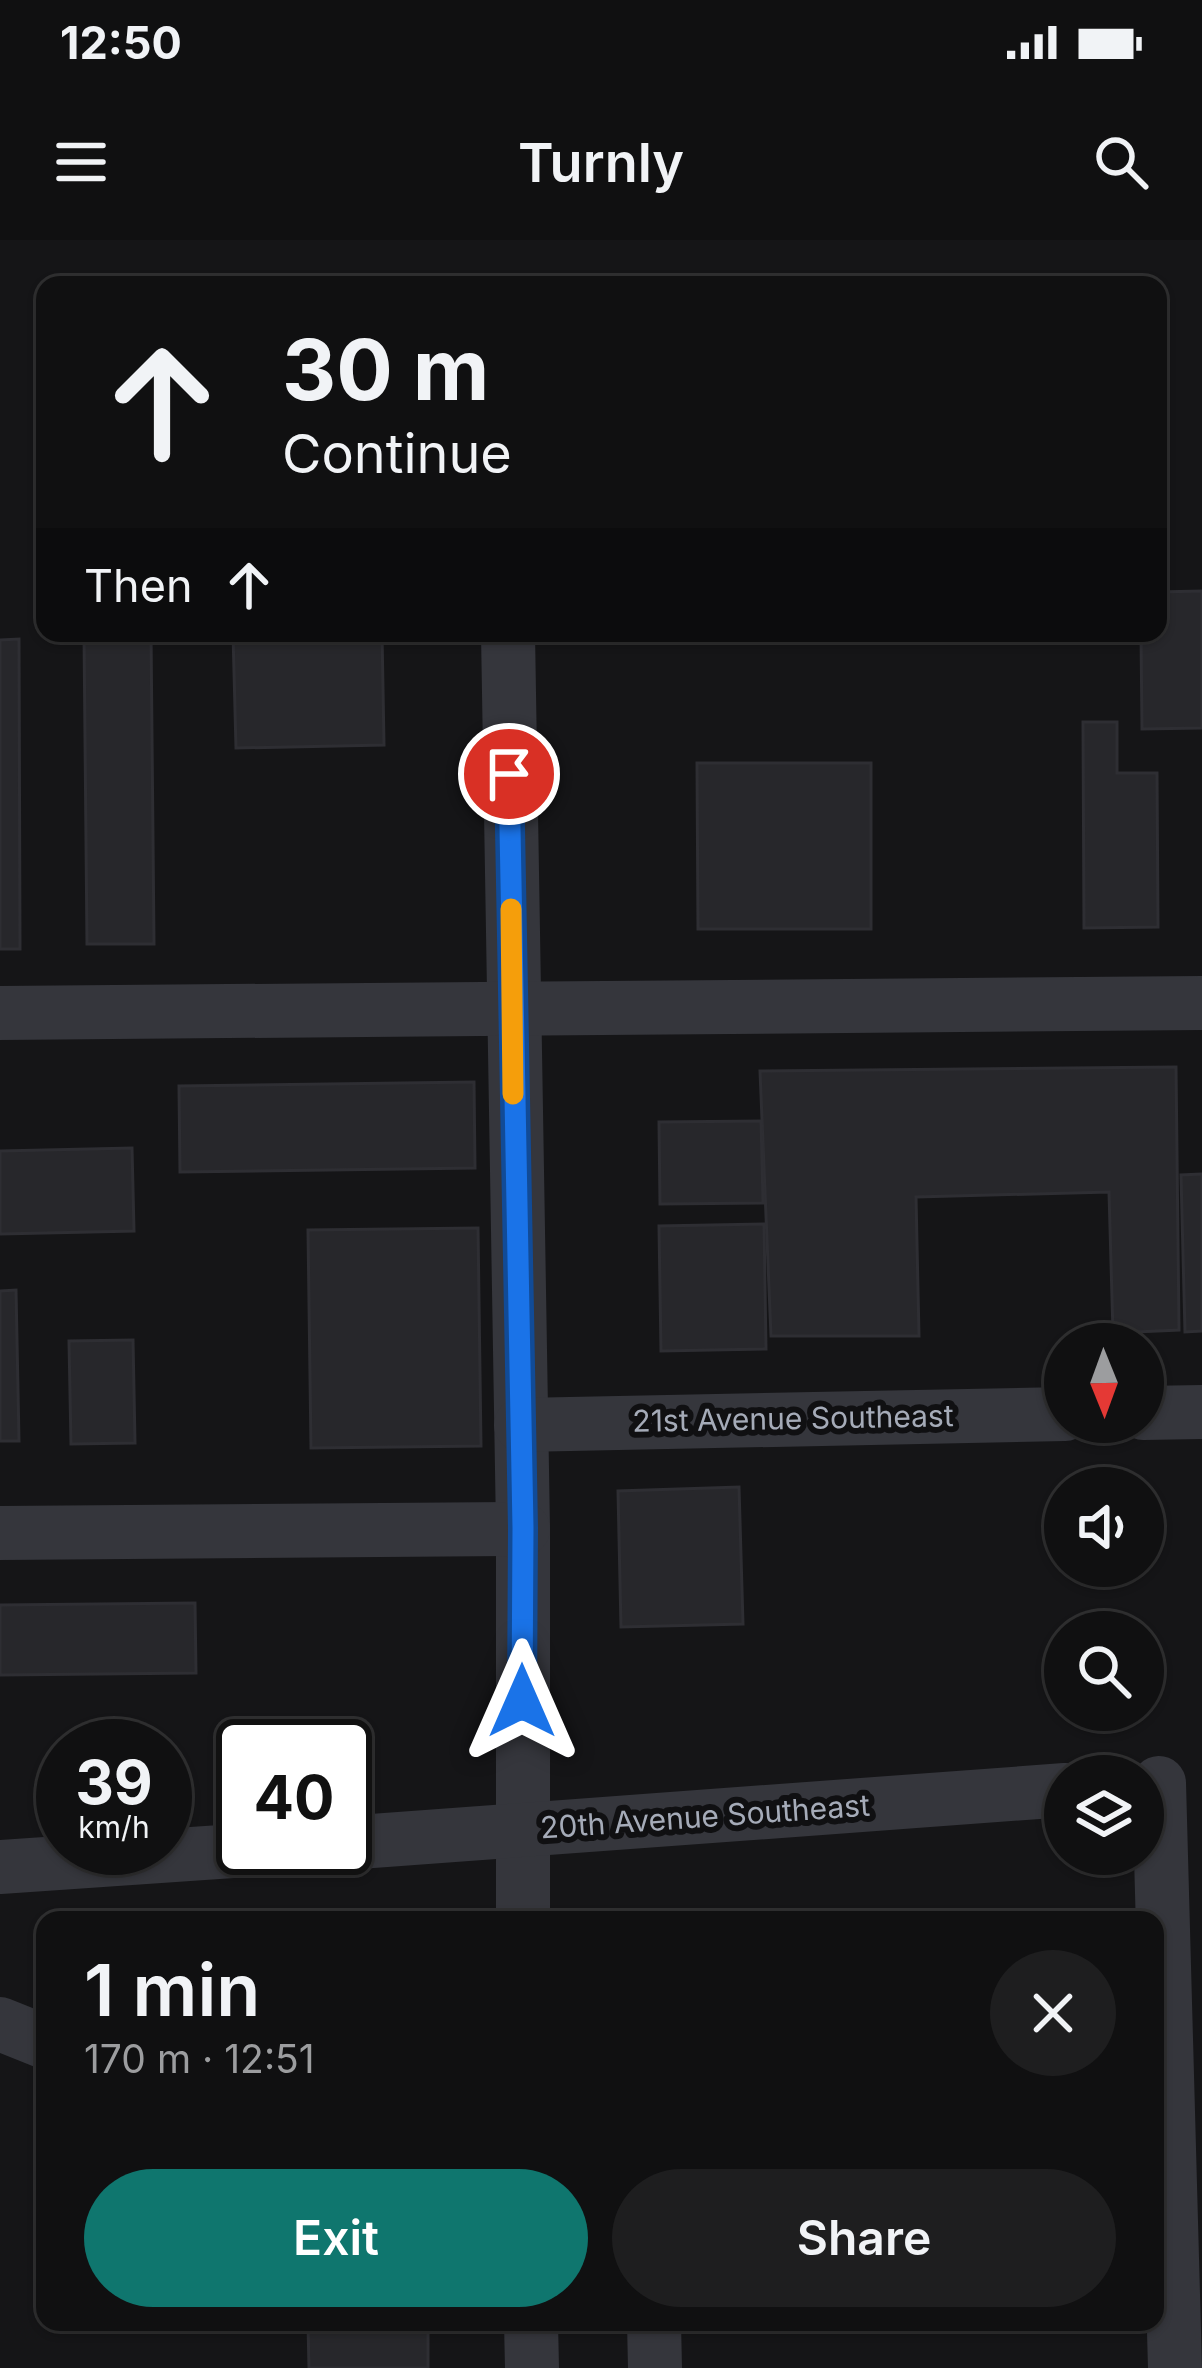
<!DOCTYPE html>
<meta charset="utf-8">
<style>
:root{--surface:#101011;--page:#1e1e1f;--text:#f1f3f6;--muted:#9c9d9f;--line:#303031;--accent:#0f766e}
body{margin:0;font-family:Inter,sans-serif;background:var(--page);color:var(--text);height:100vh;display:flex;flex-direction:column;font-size:45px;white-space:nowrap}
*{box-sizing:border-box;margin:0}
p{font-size:39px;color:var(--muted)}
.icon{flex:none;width:66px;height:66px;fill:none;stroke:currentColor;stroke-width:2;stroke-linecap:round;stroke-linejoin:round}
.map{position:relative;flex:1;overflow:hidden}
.drawer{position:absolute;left:36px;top:1671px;width:1128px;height:420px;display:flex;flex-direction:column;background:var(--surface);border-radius:24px;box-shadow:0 3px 9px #0004,0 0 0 3px var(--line)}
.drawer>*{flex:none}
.guide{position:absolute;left:36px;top:36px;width:1131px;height:366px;border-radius:24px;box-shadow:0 3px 9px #0004,0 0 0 3px var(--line);background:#101011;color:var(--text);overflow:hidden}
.needle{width:78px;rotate:179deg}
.controls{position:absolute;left:1044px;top:1083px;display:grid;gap:24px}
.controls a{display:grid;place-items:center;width:120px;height:120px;border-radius:50%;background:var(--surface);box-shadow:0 3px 9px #0004,0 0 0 3px var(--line);font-size:60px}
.speed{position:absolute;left:36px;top:1479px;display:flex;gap:24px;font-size:60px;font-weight:700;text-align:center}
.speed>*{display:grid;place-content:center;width:156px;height:156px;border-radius:50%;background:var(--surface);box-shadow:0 3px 9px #0004,0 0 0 3px var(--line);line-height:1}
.speed small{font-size:30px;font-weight:400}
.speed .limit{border:6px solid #111;border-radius:18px;background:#fff;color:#111}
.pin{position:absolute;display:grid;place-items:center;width:102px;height:102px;color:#fff;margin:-51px;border:6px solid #fff;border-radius:50%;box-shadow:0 3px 12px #0007}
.me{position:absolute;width:132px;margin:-66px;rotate:0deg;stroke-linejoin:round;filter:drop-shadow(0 0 9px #0008)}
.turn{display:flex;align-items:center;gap:42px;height:252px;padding:0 48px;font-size:54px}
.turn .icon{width:156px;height:156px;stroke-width:2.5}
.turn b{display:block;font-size:84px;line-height:102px}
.then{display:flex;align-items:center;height:114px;padding:0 48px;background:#0003;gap:24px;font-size:45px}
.round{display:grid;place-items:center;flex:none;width:126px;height:126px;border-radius:63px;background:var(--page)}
.summary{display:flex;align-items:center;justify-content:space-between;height:204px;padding:0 48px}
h1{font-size:72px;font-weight:600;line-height:90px}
.action{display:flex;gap:24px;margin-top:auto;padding:24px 48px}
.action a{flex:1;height:138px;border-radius:72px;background:var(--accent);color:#fff;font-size:48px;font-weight:600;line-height:138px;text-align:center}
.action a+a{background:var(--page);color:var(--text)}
.status{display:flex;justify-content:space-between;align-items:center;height:84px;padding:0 60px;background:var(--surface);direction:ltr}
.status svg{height:33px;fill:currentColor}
header{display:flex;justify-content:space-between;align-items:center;height:156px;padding:0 48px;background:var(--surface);font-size:54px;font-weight:600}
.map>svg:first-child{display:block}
</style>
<div class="status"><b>12:50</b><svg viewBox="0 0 49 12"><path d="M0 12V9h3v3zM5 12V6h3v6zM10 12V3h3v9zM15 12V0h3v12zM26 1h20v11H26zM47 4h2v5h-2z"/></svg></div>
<header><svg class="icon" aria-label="menu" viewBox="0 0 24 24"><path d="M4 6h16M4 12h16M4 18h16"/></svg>Turnly<svg class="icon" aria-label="search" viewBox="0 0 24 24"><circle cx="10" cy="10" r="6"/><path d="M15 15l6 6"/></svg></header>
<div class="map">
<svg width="1202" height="2128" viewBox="0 0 1202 2128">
<rect width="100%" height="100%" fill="#151517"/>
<g fill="#27272b" stroke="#2e2e33" stroke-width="3">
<polygon points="1202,351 1202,488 1142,489 1141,393 1158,393 1158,352"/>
<polygon points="84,393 151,393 154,704 87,704"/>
<polygon points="233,393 382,393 384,505 236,508"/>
<polygon points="19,399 20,709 0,709 0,400"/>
<polygon points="1083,482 1117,482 1117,533 1157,533 1158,687 1084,688"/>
<polygon points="697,523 871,523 871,689 698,689"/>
<polygon points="1176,827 1179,1090 1113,1093 1109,952 916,957 919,1096 771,1096 760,831"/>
<polygon points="474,842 475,928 180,932 179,846"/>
<polygon points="761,881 763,963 660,964 659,882"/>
<polygon points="132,908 134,991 0,994 0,911"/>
<polygon points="1202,934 1202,1091 1185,1092 1181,935"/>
<polygon points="764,984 766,1109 661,1111 659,986"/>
<polygon points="478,988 481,1206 311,1208 308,990"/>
<polygon points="16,1050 19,1201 0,1201 0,1051"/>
<polygon points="133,1100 135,1203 71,1204 69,1101"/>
<polygon points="739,1247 743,1384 621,1387 618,1251"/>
<polygon points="195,1363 196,1433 0,1435 0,1365"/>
<polygon points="308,2084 428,2084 428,2128 309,2128"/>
</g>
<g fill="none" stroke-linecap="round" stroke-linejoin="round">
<g stroke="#35363c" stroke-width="54">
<polyline points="508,393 523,1289 523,1680"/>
<polyline points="0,773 1202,763"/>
<polyline points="1143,1173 1202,1172"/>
<polyline points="521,1185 1065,1174"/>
<polyline points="0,1293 523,1289"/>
<polyline points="1159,1543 1175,2128"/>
<polyline points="345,1603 1065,1550"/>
<polyline points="0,1627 278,1608"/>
<polyline points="0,1784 45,1802"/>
<polyline points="531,2082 532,2128"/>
<polyline points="654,2082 655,2128"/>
</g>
</g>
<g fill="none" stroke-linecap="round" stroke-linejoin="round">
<g stroke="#114b97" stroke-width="30">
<polyline id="route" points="509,534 523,1288 522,1461"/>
</g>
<use href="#route" stroke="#1a73e8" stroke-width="21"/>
<polyline stroke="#f59e0b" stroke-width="21" points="511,669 513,854"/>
</g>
<g text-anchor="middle" stroke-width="12" stroke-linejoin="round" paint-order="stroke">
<g font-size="30" fill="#a5abb8" stroke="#101012">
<text transform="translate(793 1179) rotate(-1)" y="10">21st Avenue Southeast</text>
<text transform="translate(705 1577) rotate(-4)" y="10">20th Avenue Southeast</text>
</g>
</g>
</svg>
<div class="controls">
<a><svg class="needle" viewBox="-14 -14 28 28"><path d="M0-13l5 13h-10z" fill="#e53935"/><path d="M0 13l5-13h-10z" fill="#9c9d9f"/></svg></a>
<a><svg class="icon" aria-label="sound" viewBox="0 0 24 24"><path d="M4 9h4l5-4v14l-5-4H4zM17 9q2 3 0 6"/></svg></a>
<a><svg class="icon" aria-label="search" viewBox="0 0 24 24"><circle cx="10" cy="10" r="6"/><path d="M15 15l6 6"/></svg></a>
<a><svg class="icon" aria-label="layers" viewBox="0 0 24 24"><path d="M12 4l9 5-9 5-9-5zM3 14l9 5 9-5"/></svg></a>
</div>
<div class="speed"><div>39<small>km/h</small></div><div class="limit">40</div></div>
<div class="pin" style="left:509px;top:534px;background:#d93025"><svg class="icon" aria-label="arrive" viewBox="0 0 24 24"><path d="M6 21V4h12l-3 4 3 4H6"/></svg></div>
<svg class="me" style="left:522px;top:1461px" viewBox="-20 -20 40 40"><path d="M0-17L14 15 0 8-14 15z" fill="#1a73e8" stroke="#fff" stroke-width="4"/></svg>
<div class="guide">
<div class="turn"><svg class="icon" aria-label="ahead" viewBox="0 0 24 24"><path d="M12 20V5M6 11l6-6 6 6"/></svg><div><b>30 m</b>Continue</div></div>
<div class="then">Then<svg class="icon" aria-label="ahead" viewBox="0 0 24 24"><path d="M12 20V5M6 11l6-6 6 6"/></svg></div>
</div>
<section class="drawer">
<div class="summary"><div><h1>1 min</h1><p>170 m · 12:51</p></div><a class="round"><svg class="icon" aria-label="close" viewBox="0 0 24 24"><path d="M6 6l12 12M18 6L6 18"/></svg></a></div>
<div class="action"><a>Exit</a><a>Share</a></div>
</section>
</div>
